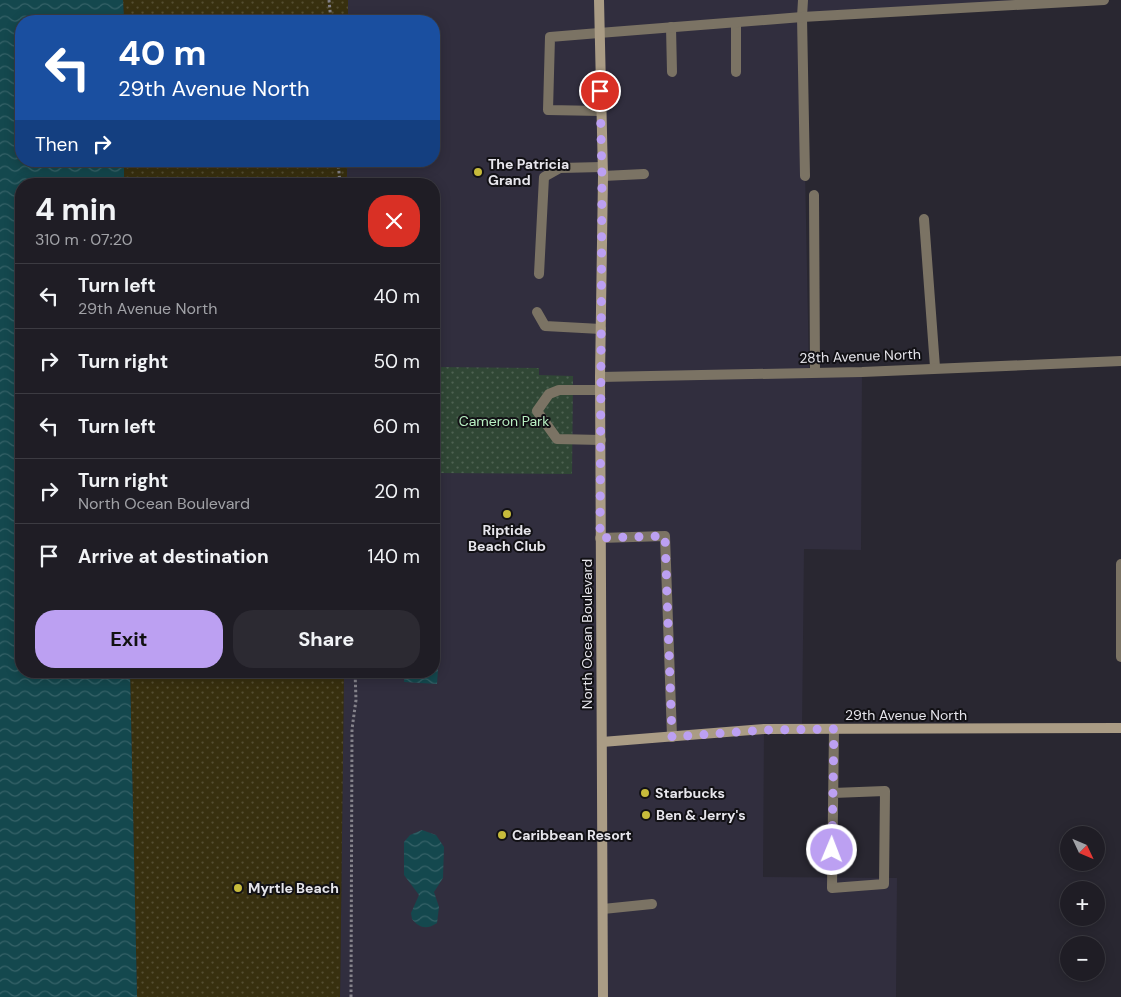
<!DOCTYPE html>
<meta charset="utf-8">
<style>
:root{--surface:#1f1d25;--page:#2c2a32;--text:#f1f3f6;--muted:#a1a2a7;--line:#3c3b42;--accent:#bca0f2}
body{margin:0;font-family:"DM Sans",sans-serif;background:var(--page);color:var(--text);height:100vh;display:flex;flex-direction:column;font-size:19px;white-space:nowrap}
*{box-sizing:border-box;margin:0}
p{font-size:16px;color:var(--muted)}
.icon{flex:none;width:28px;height:28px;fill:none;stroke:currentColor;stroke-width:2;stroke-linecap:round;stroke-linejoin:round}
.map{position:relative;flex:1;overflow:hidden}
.side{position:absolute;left:15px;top:178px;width:425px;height:500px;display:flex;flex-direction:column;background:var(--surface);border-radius:20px;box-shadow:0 2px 12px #0003,0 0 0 1px var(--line)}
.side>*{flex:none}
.banner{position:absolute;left:15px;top:15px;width:425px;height:152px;border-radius:20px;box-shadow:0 2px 12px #0003,0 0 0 1px var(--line);background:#1a4fa0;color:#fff;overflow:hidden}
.needle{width:32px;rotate:134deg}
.controls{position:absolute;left:1060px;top:826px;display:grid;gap:10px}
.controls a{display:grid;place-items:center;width:45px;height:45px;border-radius:50%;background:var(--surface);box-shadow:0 2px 12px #0003,0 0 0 1px var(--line);font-size:25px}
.pin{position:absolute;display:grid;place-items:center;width:42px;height:42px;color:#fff;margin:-21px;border:2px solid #fff;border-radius:50%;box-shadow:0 1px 5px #0007}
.me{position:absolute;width:55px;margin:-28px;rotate:1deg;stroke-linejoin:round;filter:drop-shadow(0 0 4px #0008)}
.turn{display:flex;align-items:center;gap:18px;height:105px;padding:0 20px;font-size:22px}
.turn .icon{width:65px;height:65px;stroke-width:2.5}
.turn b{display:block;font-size:35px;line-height:42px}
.then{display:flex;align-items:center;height:48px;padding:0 20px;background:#0003;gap:10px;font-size:19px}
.round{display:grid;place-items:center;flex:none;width:52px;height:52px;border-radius:20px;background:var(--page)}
.overview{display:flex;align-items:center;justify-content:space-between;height:85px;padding:0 20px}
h1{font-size:30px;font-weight:700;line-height:38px}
.button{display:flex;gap:10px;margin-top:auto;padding:10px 20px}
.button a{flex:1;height:58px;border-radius:20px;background:var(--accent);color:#111;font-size:20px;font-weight:700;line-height:58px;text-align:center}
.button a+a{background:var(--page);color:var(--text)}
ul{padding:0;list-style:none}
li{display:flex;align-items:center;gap:15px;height:65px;padding:0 20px;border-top:1px solid var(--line)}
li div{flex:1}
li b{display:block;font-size:19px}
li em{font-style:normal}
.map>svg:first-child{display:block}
</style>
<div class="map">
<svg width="1121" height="997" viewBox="0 0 1121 997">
<defs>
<pattern id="grass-dots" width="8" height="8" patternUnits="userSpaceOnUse" patternTransform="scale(1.25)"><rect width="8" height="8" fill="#304735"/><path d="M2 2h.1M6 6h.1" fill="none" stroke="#4e6252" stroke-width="1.8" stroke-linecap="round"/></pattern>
<pattern id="sand-dots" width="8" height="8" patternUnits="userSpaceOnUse" patternTransform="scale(1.25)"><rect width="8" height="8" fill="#38300f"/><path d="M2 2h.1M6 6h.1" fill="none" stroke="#554e32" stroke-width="1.8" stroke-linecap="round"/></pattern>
<pattern id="water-waves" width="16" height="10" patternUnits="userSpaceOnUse" patternTransform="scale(1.25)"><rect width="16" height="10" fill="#14484e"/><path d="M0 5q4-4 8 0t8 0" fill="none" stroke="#366268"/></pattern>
</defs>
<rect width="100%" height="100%" fill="#292731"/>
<polygon fill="#312e3e" points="348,0 1103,0 802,18 809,371 862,372 861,550 804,549 802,729 764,730 763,877 897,878 896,997 340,997 344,671 434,671 434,184 347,184 347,161 434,161 434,21 348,21"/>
<polygon fill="url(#grass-dots)" points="434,367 539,368 539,375 573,376 572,474 434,473"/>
<g fill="url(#sand-dots)">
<polygon points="123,0 348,0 348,21 124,21"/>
<rect x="124" y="161" width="223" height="23"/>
<polygon points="130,671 344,671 340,997 137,997"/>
</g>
<g fill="url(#water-waves)">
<polygon points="0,0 123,0 124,21 21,21 21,161 124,161 124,184 21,184 21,671 130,671 137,997 0,997"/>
<polygon points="434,669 438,669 437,684 404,682 405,671 434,671"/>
<path d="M422,830L436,835L444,847L443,878L434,892L439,907L437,923C427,930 419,928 412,919L411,913L419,895L404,875V842L410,835Z"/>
</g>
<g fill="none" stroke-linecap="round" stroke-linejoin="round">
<g stroke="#84828a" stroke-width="3" stroke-dasharray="2.5 2.5" stroke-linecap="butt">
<polyline points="329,0 331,21"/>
<polyline points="338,161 340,184"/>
<polyline points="351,997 352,729 356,700 355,671"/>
</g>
<g stroke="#7b7364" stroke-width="10">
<polyline points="802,17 805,176"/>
<polyline points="736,23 736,72"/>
<polyline points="671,27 672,72"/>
<polyline points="599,33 550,37 548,110 601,111"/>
<polyline points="603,176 644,174"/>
<polyline points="814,195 815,372"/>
<polyline points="924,219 935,367"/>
<polyline points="539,274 544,177 560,168 602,167"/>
<polyline points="537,312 545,326 601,329"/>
<polyline points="600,390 559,390 549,394 537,411 557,439 601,440"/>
<polyline points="600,538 665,536 672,737"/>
<polyline points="1121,564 1121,657"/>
<polyline points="833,793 885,791 884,884 832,888 834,729"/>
<polyline points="603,909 652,904"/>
</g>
<g stroke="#7b7364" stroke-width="10">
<polyline points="802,17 803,0"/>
<polyline points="599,33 802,17 1104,0"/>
<polyline points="600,377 862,372 1121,361"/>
</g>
<g stroke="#aa9c85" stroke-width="10">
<polyline points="599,0 603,176 600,377 603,997"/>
<polyline points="602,742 764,729 1121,728"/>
</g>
</g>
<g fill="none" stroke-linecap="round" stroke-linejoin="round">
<polyline stroke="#bca0f2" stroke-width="9" stroke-dasharray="0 16.2" points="600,91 602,176 600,538 665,536 672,737 764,730 834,729 832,850"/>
</g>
<g fill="#c7bb3b" stroke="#121115" stroke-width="2">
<circle cx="478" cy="172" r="5"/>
<circle cx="507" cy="514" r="5"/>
<circle cx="645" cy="793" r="5"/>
<circle cx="646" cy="815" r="5"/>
<circle cx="502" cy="835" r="5"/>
<circle cx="238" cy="888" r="5"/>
</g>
<g text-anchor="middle" stroke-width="4" stroke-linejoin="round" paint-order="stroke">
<g font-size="14" font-weight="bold" fill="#e7e6ec" stroke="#121115" text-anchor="start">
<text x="488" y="169">The Patricia<tspan x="488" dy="16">Grand</tspan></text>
<text x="507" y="535" text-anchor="middle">Riptide<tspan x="507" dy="16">Beach Club</tspan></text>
<text x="655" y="798">Starbucks</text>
<text x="656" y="820">Ben &amp; Jerry's</text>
<text x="512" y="840">Caribbean Resort</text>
<text x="248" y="893">Myrtle Beach</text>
</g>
<g font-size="14" fill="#e7e6ec" stroke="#121115">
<text transform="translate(860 356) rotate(-2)" y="5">28th Avenue North</text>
<text transform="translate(587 634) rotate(-90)" y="5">North Ocean Boulevard</text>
<text x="906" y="720">29th Avenue North</text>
</g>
<g font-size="14" fill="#b9f0c3" stroke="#121115">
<text x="504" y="426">Cameron Park</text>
</g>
</g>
</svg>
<div class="controls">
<a><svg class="needle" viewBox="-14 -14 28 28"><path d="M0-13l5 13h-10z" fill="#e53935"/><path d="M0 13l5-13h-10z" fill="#a1a2a7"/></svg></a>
<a>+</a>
<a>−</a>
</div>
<div class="pin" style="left:600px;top:91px;background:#d93025"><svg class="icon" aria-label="arrive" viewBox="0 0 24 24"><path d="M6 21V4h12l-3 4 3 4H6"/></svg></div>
<svg class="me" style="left:832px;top:850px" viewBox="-20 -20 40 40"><circle r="17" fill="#bca0f2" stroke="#fff" stroke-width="3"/><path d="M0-11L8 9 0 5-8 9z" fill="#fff"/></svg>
<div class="banner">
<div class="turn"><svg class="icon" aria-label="left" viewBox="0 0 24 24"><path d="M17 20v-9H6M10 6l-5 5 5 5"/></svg><div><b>40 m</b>29th Avenue North</div></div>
<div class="then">Then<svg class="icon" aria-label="right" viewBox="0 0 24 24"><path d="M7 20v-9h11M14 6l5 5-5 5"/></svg></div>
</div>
<section class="side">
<div class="overview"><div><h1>4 min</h1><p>310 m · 07:20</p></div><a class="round" style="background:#d93025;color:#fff"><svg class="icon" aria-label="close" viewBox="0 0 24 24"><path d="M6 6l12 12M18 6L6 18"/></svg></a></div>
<ul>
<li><svg class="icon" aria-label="left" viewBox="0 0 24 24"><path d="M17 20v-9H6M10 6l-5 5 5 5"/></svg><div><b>Turn left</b><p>29th Avenue North</p></div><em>40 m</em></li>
<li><svg class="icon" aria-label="right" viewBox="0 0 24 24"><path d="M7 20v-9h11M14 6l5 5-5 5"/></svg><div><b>Turn right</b></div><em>50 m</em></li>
<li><svg class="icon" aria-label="left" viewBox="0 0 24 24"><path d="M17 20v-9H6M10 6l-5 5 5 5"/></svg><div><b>Turn left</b></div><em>60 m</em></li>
<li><svg class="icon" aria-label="right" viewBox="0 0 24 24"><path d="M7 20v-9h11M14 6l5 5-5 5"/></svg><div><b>Turn right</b><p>North Ocean Boulevard</p></div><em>20 m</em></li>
<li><svg class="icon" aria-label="arrive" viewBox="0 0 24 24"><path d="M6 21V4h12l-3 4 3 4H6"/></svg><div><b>Arrive at destination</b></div><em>140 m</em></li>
</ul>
<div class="button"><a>Exit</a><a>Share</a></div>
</section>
</div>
